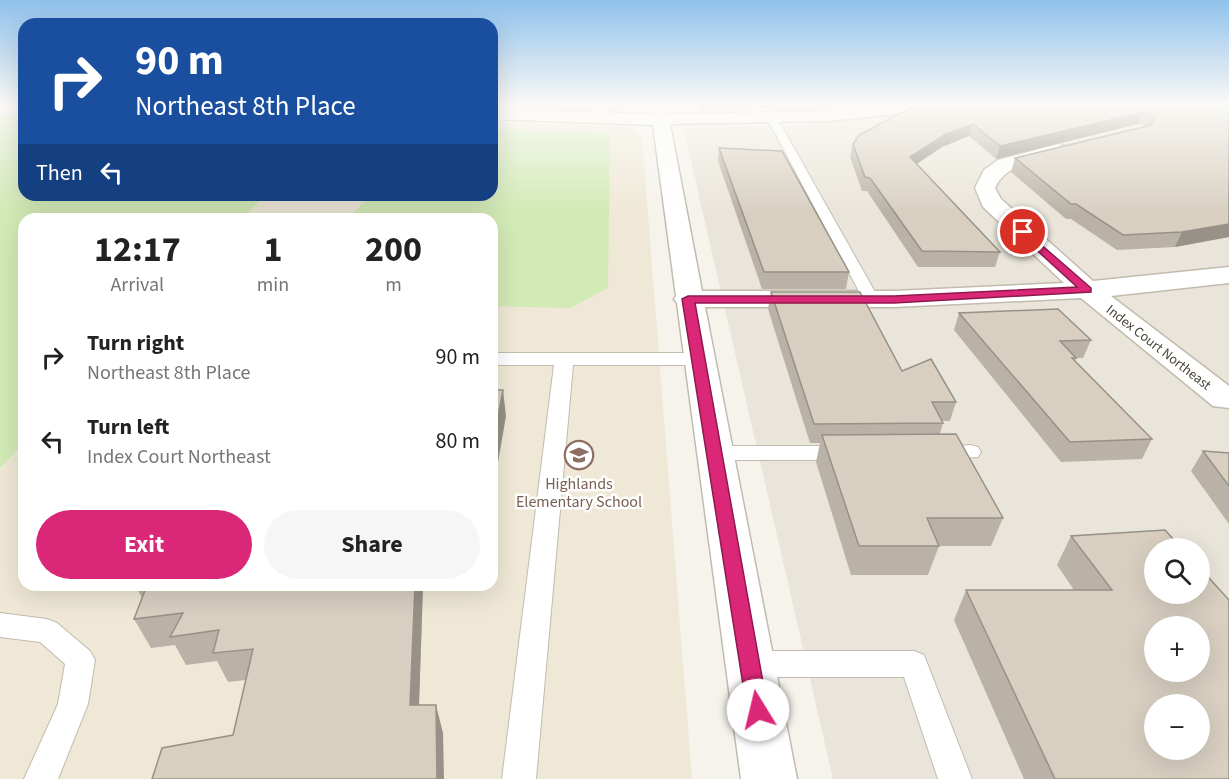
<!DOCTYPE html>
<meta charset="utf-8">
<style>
:root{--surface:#fff;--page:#f6f6f6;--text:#222;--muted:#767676;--accent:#db2777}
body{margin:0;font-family:"Source Sans 3",sans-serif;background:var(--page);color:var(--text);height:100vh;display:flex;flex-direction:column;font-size:22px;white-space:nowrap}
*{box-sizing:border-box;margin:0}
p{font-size:20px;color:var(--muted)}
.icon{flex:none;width:33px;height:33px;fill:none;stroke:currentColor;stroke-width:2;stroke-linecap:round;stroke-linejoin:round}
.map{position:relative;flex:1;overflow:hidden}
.side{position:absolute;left:18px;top:213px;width:480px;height:378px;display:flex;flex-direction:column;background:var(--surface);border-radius:18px;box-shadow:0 6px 24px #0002}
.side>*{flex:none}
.banner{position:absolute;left:18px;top:18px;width:480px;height:183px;border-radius:18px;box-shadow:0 6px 24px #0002;background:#1a4fa0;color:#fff;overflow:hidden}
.controls{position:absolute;left:1144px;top:538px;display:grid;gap:12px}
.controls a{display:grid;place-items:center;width:66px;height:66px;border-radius:50%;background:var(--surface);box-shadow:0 6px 24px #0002;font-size:30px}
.pin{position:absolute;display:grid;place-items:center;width:51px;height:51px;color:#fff;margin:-26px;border:3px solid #fff;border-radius:50%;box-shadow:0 2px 6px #0007}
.me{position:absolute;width:66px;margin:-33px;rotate:351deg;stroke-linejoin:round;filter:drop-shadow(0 0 4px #0008)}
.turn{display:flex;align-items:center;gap:21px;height:126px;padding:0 18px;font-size:27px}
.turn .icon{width:78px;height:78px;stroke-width:2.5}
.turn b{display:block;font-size:42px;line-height:51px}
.then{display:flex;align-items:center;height:57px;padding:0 18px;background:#0003;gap:12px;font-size:22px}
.eta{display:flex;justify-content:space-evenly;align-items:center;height:102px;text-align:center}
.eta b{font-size:36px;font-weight:700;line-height:42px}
.action{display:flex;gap:12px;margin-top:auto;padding:12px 18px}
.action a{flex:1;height:69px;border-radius:36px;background:var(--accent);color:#fff;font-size:24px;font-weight:700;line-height:69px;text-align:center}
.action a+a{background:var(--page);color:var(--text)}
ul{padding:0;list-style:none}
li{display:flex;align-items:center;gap:18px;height:84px;padding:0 18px}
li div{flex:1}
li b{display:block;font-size:22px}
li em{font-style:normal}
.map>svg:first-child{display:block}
</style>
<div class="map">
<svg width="1229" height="779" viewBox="0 0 1229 779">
<rect width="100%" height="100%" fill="#f6f3ec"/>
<g fill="#eae5da" fill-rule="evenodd">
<polygon points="767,104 882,104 772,111"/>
<path d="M966,104H1229V779H833L684,131L692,128L787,126L856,120ZM1155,549H1200V594H1155ZM1155,627H1200V672H1155ZM1155,705H1200V750H1155Z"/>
</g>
<polygon fill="#efe8d6" points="492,122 618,126 634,129 642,137 692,779 0,779 0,468 24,443 24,585 492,585 492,219 242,219 266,195 492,195"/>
<g fill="#d2eab5">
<polygon points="0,114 24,115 24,195 266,195 242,219 24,219 24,443 0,468"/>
<polygon points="492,128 610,134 608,288 570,308 492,306 492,219 347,219 371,195 492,195"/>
</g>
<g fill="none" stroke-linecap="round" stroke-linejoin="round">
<g stroke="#c2bbae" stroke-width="2">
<g id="lane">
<polygon points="611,104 624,104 601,113 595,121 586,119 595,109"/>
<polygon points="747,104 755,104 764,119 763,121 755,121"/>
<polygon points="772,115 777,118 879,299 877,302 871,304 863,299 767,118"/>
<polygon points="492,353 698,353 705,355 707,359 705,363 698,365 573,365 536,779 502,779 554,365 492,365"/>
<polygon points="970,445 978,447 981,452 978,457 939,460 931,458 928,453 931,448"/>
<polygon points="714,446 844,446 852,448 855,453 852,458 844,460 714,460 706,458 703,453 706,448"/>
<polygon points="0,613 47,619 57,623 90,651 95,660 88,704 58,779 24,779 58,704 65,664 40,642 0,637"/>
<polygon points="750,651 914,651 924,655 972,779 938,779 904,677 750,677 740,673 735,664 740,655"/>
</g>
</g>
<g stroke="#c2bbae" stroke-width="3">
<path id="street" d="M650,104H666L668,114L801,112L911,104H951L943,109L829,121L670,124L702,291H894L1064,283L983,207L975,188L984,170L998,160L1058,144L1065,146L1067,150L1065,154C1040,161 1006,162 995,188L1001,199L1093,281L1229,267V283L1111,296L1229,386V408L1213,406L1081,298L894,307H705L797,779H741L677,303L674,299L676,296L653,125L492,119V109L651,114Z"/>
</g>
<use href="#lane" fill="#fff" fill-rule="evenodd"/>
<use href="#street" fill="#fff" fill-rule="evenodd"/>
</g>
<g fill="#bab2a6">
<polygon points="698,104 748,104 747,109 701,111"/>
<polygon points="918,104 1229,104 1229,237 1175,247 1117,250 1071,219 1066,219 1011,172 1015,158 1146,126 1145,125 1138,124 996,159 969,136 942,147 917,164 1000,252 995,267 918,267 867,191 862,191 850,157 853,144"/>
<polygon points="719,148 849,272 846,289 762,289 718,161"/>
<polygon points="771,292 902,371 956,402 950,421 942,421 943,423 940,434 1003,518 991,546 939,546 928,575 851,575 816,462 820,443 810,443 768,309"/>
<polygon points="959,313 1091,340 1083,358 1076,358 1075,361 1152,439 1142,459 1061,462 954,330"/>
<polygon points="1203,451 1229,453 1229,524 1191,471"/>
<polygon points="24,452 24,464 20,457"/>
<polygon points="1071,536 1229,600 1229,779 1024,779 954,620 966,590 1074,590 1057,565"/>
<polygon points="135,585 423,585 419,705 443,733 233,735 246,680 228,682 217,661 186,665 175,645 151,648 134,619 142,598"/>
</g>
<g fill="#979187">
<polygon points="761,104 803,104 760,108"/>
<polygon points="1143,112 1138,124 996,159 1000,146"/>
<polygon points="973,124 969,136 942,147 907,170 910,157 946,134"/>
<polygon points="1229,224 1229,237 1175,247 1182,232"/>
<polygon points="503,390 506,416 492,497 492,449"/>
<polygon points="415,585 423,585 418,733 410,705"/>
<polygon points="436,705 443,733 444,779 437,779"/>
</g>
<g fill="#d8cfc1" stroke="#979187" stroke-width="1.5" fill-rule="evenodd">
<polygon points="918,104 1229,104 1229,224 1182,232 1123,235 1076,204 1071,204 1015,158 1151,125 1155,119 1150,113 1143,112 1000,146 973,124 946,134 910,157 1000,252 922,251 870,178 865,177 853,144 859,135"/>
<polygon points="719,148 782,151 849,272 764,272"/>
<polygon points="771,292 860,292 902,371 931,359 956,402 932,402 943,423 814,424"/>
<polygon points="1058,309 1091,340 1060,341 1076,358 1072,358 1152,439 1070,442 959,313"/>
<polygon points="492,390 503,390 492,449"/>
<polygon points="956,434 1003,518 927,518 939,546 859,546 822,435"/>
<polygon points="1203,451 1229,453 1229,486"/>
<path d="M1165,530L1182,549H1155V594H1200V568L1229,600V779H1055L966,590H1112L1071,536ZM1155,627H1200V672H1155ZM1155,705H1200V750H1155Z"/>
<polygon points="147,585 415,585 410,705 436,705 437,779 152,779 162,748 233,735 253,649 213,653 219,630 170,637 183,613 134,619"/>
</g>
<linearGradient id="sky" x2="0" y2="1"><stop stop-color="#8fc1ec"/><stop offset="0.49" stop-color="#fbfaf6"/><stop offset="1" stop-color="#fbfaf6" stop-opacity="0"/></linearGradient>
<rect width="1229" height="213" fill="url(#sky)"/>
<polygon fill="#db2777" stroke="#8e194d" stroke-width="1.5" points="1023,229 1091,288 1091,292 894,303 695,303 768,710 765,717 758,720 750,717 747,710 682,299 688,296 894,296 1077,287 1019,234 1018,232"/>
<defs>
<g id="school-ring" transform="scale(1.5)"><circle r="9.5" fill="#fff" stroke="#8d6e63" stroke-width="1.5"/><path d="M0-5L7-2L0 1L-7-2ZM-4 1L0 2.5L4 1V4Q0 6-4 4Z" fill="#8d6e63"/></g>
</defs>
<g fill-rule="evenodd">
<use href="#school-ring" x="579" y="455"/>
</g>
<g text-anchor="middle" stroke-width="5" stroke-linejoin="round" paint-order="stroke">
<g font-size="14" fill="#4b4439" stroke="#fff">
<text transform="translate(1159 347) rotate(38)" y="5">Index Court Northeast</text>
</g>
<g font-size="16" fill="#785e54" stroke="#fff">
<text x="579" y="489">Highlands<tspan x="579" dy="18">Elementary School</tspan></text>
</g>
</g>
</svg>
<div class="controls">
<a><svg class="icon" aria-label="search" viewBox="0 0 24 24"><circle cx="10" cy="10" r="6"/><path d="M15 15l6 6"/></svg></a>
<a>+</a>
<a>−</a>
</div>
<div class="pin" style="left:1023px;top:232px;background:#d93025"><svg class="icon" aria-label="arrive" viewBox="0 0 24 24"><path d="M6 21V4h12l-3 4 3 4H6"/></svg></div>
<svg class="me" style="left:758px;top:710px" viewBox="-20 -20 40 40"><circle r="19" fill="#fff"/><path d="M0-13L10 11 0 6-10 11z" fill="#db2777"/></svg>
<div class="banner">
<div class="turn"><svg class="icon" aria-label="right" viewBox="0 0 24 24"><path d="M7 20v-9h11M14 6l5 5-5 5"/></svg><div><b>90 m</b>Northeast 8th Place</div></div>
<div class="then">Then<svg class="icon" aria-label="left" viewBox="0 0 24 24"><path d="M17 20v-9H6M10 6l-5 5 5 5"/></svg></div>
</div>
<section class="side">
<div class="eta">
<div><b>12:17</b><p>Arrival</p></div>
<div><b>1</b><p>min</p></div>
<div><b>200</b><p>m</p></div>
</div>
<ul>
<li><svg class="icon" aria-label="right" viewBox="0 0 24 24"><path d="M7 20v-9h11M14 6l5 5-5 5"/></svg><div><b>Turn right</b><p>Northeast 8th Place</p></div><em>90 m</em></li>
<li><svg class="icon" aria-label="left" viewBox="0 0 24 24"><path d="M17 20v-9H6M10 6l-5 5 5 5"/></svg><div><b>Turn left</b><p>Index Court Northeast</p></div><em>80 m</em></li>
</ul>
<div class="action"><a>Exit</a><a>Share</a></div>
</section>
</div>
